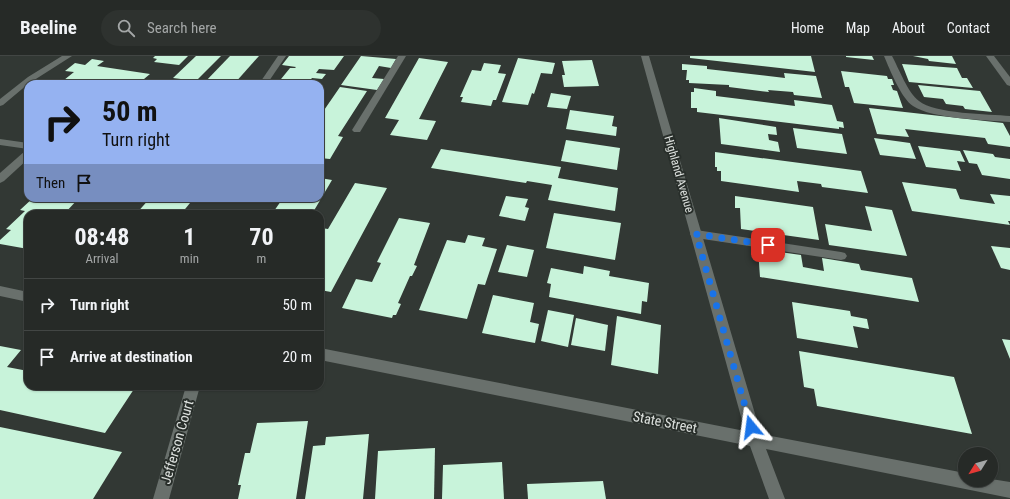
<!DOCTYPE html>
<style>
:root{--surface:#262a27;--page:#2e322f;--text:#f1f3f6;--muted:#a4a7a7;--line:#424644}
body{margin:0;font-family:"Roboto Condensed",sans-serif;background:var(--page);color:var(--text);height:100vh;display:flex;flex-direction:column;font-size:15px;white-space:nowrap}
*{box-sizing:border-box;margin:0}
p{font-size:13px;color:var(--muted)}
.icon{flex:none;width:22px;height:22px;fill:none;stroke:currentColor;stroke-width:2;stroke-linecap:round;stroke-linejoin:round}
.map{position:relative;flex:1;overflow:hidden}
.panel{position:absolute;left:24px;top:154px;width:300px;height:180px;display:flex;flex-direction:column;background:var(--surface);border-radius:12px;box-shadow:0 1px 3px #0004,0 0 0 1px var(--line)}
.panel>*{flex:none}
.top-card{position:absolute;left:24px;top:24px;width:300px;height:122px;border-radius:12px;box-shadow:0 1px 3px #0004,0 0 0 1px var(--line);background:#95b2f1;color:#111;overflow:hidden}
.needle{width:26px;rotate:233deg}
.fabs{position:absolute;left:958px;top:391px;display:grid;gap:8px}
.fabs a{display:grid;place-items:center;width:40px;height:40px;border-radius:50%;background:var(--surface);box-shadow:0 1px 3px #0004,0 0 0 1px var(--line);font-size:20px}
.pin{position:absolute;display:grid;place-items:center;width:34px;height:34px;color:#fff;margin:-17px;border-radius:8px;box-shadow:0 2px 6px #0006}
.me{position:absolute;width:44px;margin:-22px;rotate:344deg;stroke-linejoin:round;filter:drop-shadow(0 0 3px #0008)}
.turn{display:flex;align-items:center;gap:14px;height:84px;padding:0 12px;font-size:18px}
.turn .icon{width:52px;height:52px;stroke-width:2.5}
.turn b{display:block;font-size:28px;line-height:34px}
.then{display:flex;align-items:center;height:38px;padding:0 12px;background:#0003;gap:8px;font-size:15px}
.eta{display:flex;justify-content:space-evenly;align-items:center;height:68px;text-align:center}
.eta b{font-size:24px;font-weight:700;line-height:28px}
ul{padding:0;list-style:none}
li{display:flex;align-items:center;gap:12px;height:52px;padding:0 12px;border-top:1px solid var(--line)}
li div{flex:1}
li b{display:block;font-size:15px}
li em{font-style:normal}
header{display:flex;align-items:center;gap:24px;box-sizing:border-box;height:56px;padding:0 20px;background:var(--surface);border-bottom:1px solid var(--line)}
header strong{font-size:19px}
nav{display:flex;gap:22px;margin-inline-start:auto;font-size:14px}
.search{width:280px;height:36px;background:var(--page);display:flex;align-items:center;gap:10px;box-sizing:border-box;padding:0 14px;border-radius:22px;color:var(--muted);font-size:15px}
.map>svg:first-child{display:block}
</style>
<header>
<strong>Beeline</strong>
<div class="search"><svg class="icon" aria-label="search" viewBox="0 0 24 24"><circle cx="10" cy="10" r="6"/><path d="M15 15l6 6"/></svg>Search here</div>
<nav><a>Home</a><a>Map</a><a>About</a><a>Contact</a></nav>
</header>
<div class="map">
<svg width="1010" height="443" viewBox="0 0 1010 443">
<rect width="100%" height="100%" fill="#323834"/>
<g fill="#c8f3da">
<polygon points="155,0 188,0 179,9 154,6 157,3 153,2"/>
<polygon points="196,0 221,0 196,25 173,22"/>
<polygon points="230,0 259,0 234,28 203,28"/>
<polygon points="289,0 344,0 334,14 319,13 316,17 326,18 322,23 312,22 307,28 277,28 290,12 295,12 296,11 282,9"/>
<polygon points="361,0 396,3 391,12 379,10 372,22 384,23 377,34 341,29"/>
<polygon points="690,0 811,0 815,16 690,2"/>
<polygon points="846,0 872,0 874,4 846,1"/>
<polygon points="913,0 952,0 956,8 929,5 928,3"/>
<polygon points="419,2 448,6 419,63 436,65 427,84 390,79 399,64 385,62"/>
<polygon points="518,2 555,7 552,18 541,17 534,38 532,37 528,49 502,46"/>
<polygon points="92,3 104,5 97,10 150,18 138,28 59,28 74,16 65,15 75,7 85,9"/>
<polygon points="592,4 599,30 564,31 562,19 565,19 562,5"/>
<polygon points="484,7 501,9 498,17 506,18 496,44 493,44 491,50 461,46 463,41 460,41 472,14 481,15"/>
<polygon points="682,8 707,10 707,13 785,22 784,17 816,20 822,42 794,39 793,36 768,34 769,36 729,31 729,29 689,27 689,24 686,24 687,14 682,14"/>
<polygon points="902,8 957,12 962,22 967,22 973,32 909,26"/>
<polygon points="841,15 887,20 888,23 892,23 894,29 891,29 893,34 897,35 903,52 854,47 849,31 845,31"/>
<polygon points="918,29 980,35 992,56 965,53 963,50 946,48 943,43 924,41"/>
<polygon points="340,31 367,35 338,80 343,81 330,103 320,102 320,60"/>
<polygon points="694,32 716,35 716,40 795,50 794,44 832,49 837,65 843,66 844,72 839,71 839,73 697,56 697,52 691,52 691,36 694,36"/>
<polygon points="551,37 571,40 567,53 547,51"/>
<polygon points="869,52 1003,67 1010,80 1010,91 988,88 985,82 905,73 909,81 877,78"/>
<polygon points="570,54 614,60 612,70 617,71 616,80 566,73"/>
<polygon points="719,62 776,71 777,79 768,78 769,84 778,86 780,96 721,88"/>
<polygon points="793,72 842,78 847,98 797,92"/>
<polygon points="874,82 910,87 916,103 880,99"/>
<polygon points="566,84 620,92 617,114 561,105"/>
<polygon points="918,90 960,95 965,106 957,105 961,115 926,111"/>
<polygon points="441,93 561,111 558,122 618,132 615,155 548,144 552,129 527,125 526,127 431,112"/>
<polygon points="963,94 993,98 995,101 1010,103 1010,123 982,119 977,108 969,107"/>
<polygon points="715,96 861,115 868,137 822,131 821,128 797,125 799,136 721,125 721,115 717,115 717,111 715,111"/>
<polygon points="320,122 332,124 312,158 272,158 283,142 320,142"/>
<polygon points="902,126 956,133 960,143 995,148 990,138 1010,140 1010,165 1008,165 1010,169 912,155"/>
<polygon points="355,127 387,132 331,236 320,234 320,174 321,172 328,173"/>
<polygon points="506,140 528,143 525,151 529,152 525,165 499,160"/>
<polygon points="735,140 813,151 819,184 741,173 740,152 735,152"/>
<polygon points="33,142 79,142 64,158 28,158 28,193 0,188 0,184 11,174 6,173 25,155 20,154"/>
<polygon points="150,142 159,142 190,147 181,158 136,158"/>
<polygon points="865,150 892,154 907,200 829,189 825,168 872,175"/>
<polygon points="554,157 621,167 615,204 546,192"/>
<polygon points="399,162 430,167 414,209 417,210 412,220 410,220 398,247 401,248 396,259 393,259 392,262 342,252 356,223 372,226 381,207 377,206"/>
<polygon points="468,179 485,182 482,190 497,193 485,229 478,228 467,263 419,254 447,184 465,187"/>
<polygon points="507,189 534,194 527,221 498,216"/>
<polygon points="991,190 1010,192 1010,214 1001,212"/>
<polygon points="758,193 801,199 803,211 824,215 822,202 859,208 861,214 912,222 919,246 760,221"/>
<polygon points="584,210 610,215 609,220 649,227 647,246 642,245 641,258 549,241 551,228 547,227 551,212 583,218"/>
<polygon points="493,239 534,247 530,266 539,268 535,287 482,277"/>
<polygon points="792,246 850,255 851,260 867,263 869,273 853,270 858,292 797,282"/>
<polygon points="548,254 574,259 568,291 541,285"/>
<polygon points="617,260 661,269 658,318 611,309"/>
<polygon points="576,262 608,269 605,295 571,289"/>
<polygon points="1002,283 1010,284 1010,303"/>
<polygon points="0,290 21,294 7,311 28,315 28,330 136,330 105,377 0,354"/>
<polygon points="799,295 954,321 972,378 817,350 814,333 804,331"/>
<polygon points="308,365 296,443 238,443 241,429 238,429 245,397 250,397 257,367"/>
<polygon points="0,371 122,396 93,443 0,443"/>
<polygon points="369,378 363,443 305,443 313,390 325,389 326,381"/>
<polygon points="435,392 434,443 375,443 378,395"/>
<polygon points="502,406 504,443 442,443 443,409"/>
<polygon points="603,425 606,443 528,443 527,428"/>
</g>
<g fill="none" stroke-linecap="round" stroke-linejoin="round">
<g fill="#69706c" fill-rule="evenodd">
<polygon points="62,0 72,0 28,28 3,49 0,50 0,43 28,21"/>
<polygon points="278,0 286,0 267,28 259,28"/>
<polygon points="398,0 406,0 360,76 354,76 352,74"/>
<path d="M884,0H892C899,13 908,37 919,45C934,58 989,58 1010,60V66C986,64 932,63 913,50C901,42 890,14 884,0Z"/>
<polygon points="0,83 28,87 28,93 0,89"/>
<polygon points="28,94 28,103 4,125 0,127 0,117 25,95"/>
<polygon points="696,174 841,196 845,197 847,200 845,203 841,204 696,182 692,181 690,178 692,175"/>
</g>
<g fill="#69706c" fill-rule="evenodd">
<polygon points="641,0 649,0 761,378 965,417 965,424 991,424 991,423 1010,426 1010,442 766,393 785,443 769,443 750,390 320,304 320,292 745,375"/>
<polygon points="986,0 994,0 1010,21 1010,30 1007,29"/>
<polygon points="0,230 28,236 28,246 0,240"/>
<polygon points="186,330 200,330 169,443 153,443"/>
</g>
</g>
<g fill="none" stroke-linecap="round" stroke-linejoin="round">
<polyline stroke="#1a73e8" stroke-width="7" stroke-dasharray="0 12.6" points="751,371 696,178 768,189"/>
</g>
<g text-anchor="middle" stroke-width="4" stroke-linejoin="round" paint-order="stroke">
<g font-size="12" fill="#dde1de" stroke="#282e2a">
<text transform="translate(679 118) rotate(74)" y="4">Highland Avenue</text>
</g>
<g font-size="14" fill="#dde1de" stroke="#282e2a">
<text transform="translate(665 366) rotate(11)" y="5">State Street</text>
<text transform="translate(177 386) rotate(-74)" y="5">Jefferson Court</text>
</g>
</g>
</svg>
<div class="fabs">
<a><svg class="needle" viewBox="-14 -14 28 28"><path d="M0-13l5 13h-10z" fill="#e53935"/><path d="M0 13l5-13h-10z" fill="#a4a7a7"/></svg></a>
</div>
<div class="pin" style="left:768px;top:189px;background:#d93025"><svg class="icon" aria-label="arrive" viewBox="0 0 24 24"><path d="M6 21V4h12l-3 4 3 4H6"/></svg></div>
<svg class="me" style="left:751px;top:371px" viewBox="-20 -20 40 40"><path d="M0-17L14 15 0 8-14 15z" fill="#1a73e8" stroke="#fff" stroke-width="4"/></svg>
<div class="top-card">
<div class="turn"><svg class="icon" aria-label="right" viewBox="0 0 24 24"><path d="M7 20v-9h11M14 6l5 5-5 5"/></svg><div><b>50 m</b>Turn right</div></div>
<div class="then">Then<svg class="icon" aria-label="arrive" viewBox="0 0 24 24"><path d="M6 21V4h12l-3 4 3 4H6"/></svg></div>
</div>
<section class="panel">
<div class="eta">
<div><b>08:48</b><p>Arrival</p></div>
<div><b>1</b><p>min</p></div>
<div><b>70</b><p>m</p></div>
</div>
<ul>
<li><svg class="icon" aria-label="right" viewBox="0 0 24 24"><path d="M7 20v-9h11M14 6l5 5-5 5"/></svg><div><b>Turn right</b></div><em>50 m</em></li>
<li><svg class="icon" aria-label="arrive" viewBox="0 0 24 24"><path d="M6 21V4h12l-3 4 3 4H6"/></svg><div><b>Arrive at destination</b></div><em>20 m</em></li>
</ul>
</section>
</div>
